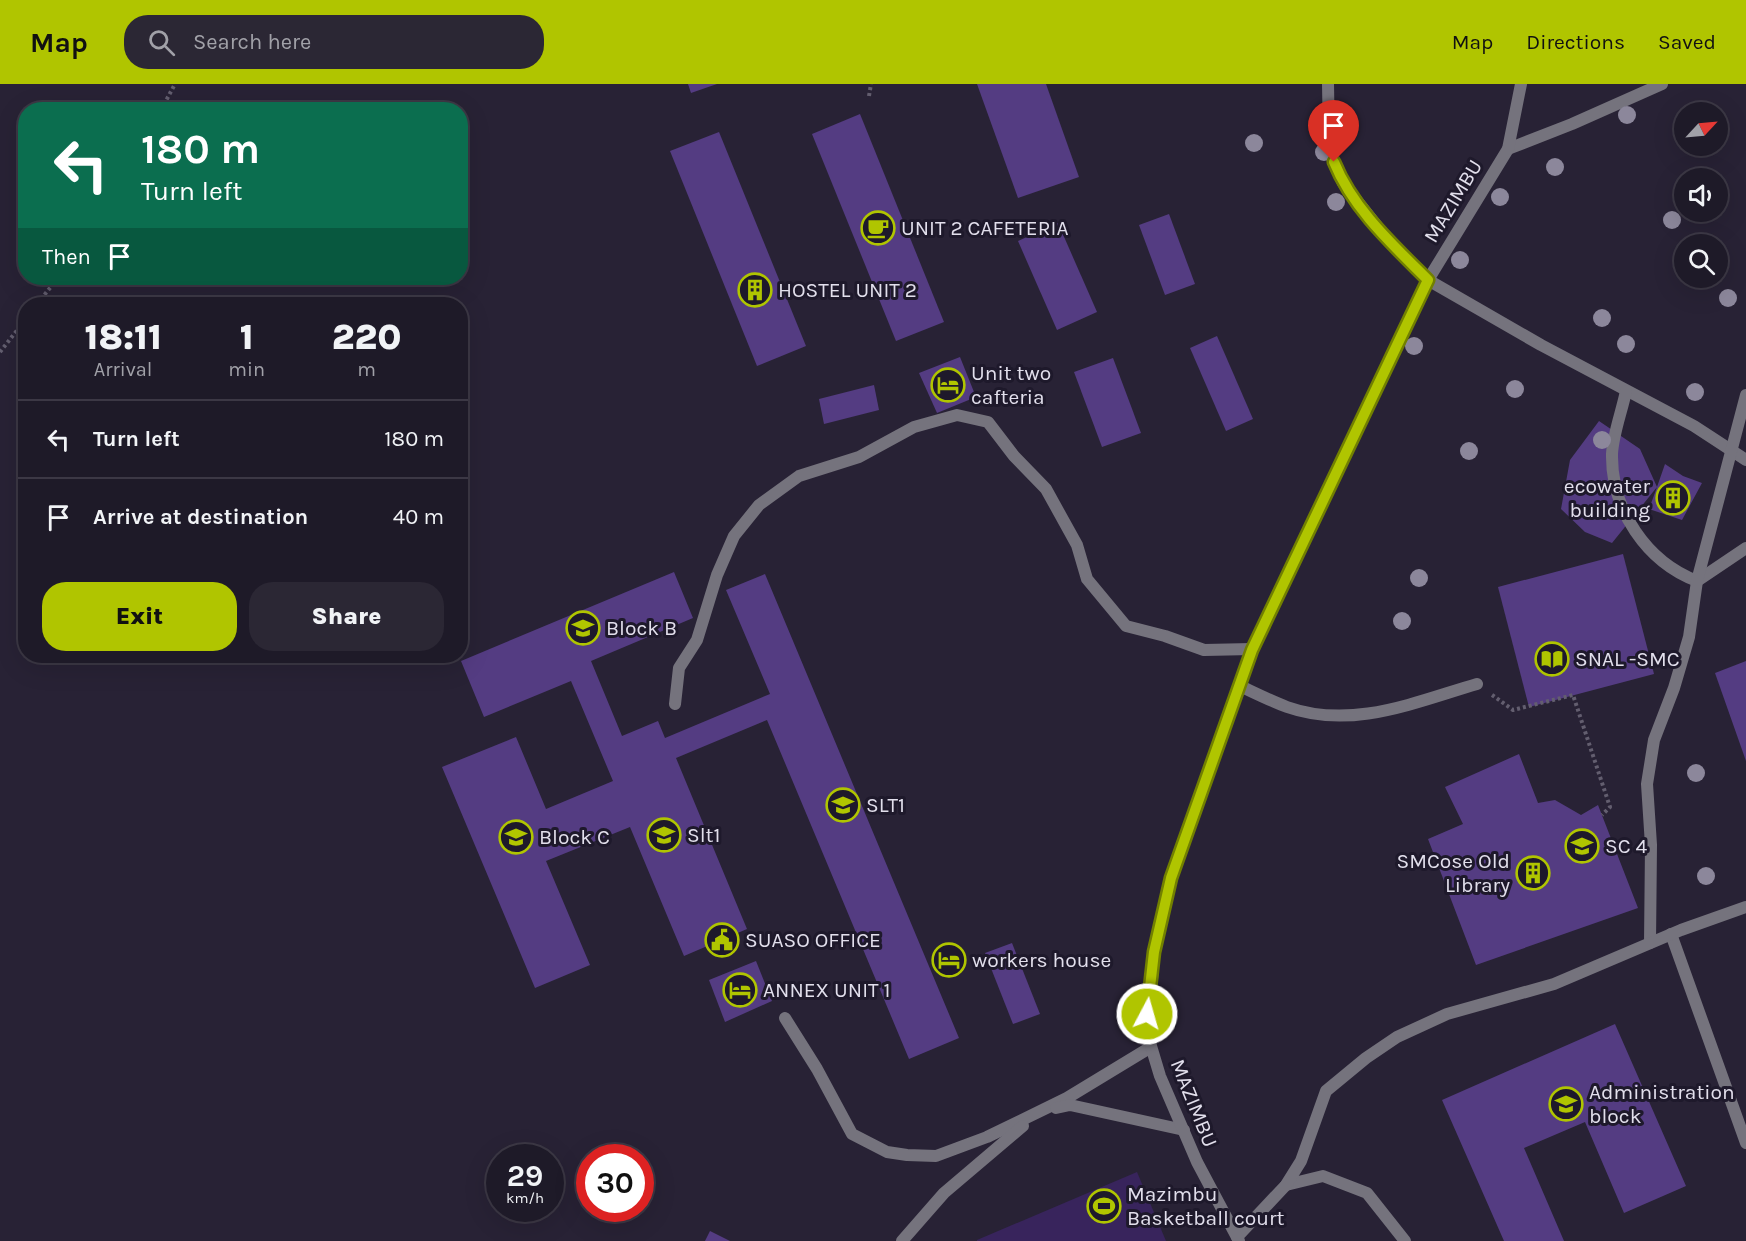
<!DOCTYPE html>
<style>
:root{--surface:#1e1a28;--page:#2b2734;--text:#f1f3f6;--muted:#a1a1a8;--line:#3c3845;--accent:#b0c500}
body{margin:0;font-family:Karla,sans-serif;background:var(--page);color:var(--text);height:100vh;display:flex;flex-direction:column;font-size:22px;white-space:nowrap}
*{box-sizing:border-box;margin:0}
p{font-size:20px;color:var(--muted)}
.icon{flex:none;width:33px;height:33px;fill:none;stroke:currentColor;stroke-width:2;stroke-linecap:round;stroke-linejoin:round}
.map{position:relative;flex:1;overflow:hidden}
.details{position:absolute;left:18px;top:213px;width:450px;height:366px;display:flex;flex-direction:column;background:var(--surface);border-radius:24px;box-shadow:0 6px 24px #0002,0 0 0 2px var(--line)}
.details>*{flex:none}
.hud{position:absolute;left:18px;top:18px;width:450px;height:183px;border-radius:24px;box-shadow:0 6px 24px #0002,0 0 0 2px var(--line);background:#0b6e4f;color:#fff;overflow:hidden}
.needle{width:39px;rotate:64deg}
.controls{position:absolute;left:1674px;top:18px;display:grid;gap:12px}
.controls a{display:grid;place-items:center;width:54px;height:54px;border-radius:50%;background:var(--surface);box-shadow:0 6px 24px #0002,0 0 0 2px var(--line);font-size:30px}
.speed{position:absolute;left:486px;top:1060px;display:flex;gap:12px;font-size:30px;font-weight:700;text-align:center}
.speed>*{display:grid;place-content:center;width:78px;height:78px;border-radius:50%;background:var(--surface);box-shadow:0 6px 24px #0002,0 0 0 2px var(--line);line-height:1}
.speed small{font-size:15px;font-weight:400}
.speed .limit{border:9px solid #d22;background:#fff;color:#111}
.pin{position:absolute;display:grid;place-items:center;width:51px;height:51px;color:#fff;margin:-62px -26px;border-radius:50% 50% 50% 0;rotate:-45deg;box-shadow:0 0 6px #0007}
.pin .icon{rotate:45deg}
.me{position:absolute;width:66px;margin:-33px;rotate:6deg;stroke-linejoin:round;filter:drop-shadow(0 0 4px #0008)}
.turn{display:flex;align-items:center;gap:21px;height:126px;padding:0 24px;font-size:27px}
.turn .icon{width:78px;height:78px;stroke-width:2.5}
.turn b{display:block;font-size:42px;line-height:51px}
.then{display:flex;align-items:center;height:57px;padding:0 24px;background:#0003;gap:12px;font-size:22px}
.eta{display:flex;justify-content:space-evenly;align-items:center;height:102px;text-align:center}
.eta b{font-size:36px;font-weight:800;line-height:42px}
.button{display:flex;gap:12px;margin-top:auto;padding:12px 24px}
.button a{flex:1;height:69px;border-radius:24px;background:var(--accent);color:#111;font-size:24px;font-weight:800;line-height:69px;text-align:center}
.button a+a{background:var(--page);color:var(--text)}
ul{padding:0;list-style:none}
li{display:flex;align-items:center;gap:18px;height:78px;padding:0 24px;border-top:2px solid var(--line)}
li div{flex:1}
li b{display:block;font-size:22px}
li em{font-style:normal}
header{display:flex;align-items:center;gap:36px;box-sizing:border-box;height:84px;padding:0 30px;background:var(--accent);color:#111}
header strong{font-size:28px}
nav{display:flex;gap:33px;margin-inline-start:auto;font-size:21px}
.search{width:420px;height:54px;background:var(--page);display:flex;align-items:center;gap:15px;box-sizing:border-box;padding:0 21px;border-radius:24px;color:var(--muted);font-size:22px}
.map>svg:first-child{display:block}
</style>
<header>
<strong>Map</strong>
<div class="search"><svg class="icon" aria-label="search" viewBox="0 0 24 24"><circle cx="10" cy="10" r="6"/><path d="M15 15l6 6"/></svg>Search here</div>
<nav><a>Map</a><a>Directions</a><a>Saved</a></nav>
</header>
<div class="map">
<svg width="1746" height="1157" viewBox="0 0 1746 1157">
<rect width="100%" height="100%" fill="#282235"/>
<polygon fill="#38245c" points="1137,1088 1166,1157 977,1157 977,1156"/>
<g fill="#543c82">
<polygon points="688,0 717,0 691,9"/>
<polygon points="977,0 1046,0 1079,93 1018,114"/>
<polygon points="860,30 944,238 896,257 812,50"/>
<polygon points="719,48 806,262 757,282 670,67"/>
<polygon points="1169,130 1195,200 1165,211 1139,141"/>
<polygon points="1058,139 1097,228 1057,246 1018,157"/>
<polygon points="1217,252 1253,335 1226,347 1190,264"/>
<polygon points="960,273 976,313 937,329 919,289"/>
<polygon points="1113,274 1141,349 1102,363 1074,288"/>
<polygon points="874,301 879,326 824,340 819,315"/>
<polygon points="1599,337 1640,365 1657,403 1665,380 1683,392 1702,399 1682,436 1649,425 1657,403 1612,459 1585,448 1561,425 1570,376"/>
<polygon points="1623,470 1654,590 1529,623 1498,503"/>
<polygon points="674,488 693,534 591,577 622,652 658,637 665,654 770,610 726,506 765,490 959,954 909,975 767,636 676,674 747,845 684,872 630,743 546,777 590,881 535,904 442,683 516,653 546,725 613,697 571,597 484,633 461,577"/>
<polygon points="1746,577 1746,677 1715,589"/>
<polygon points="1519,670 1538,719 1555,716 1581,731 1598,721 1638,824 1476,881 1428,755 1463,740 1445,703"/>
<polygon points="1012,859 1040,930 1013,940 985,869"/>
<polygon points="756,877 772,917 725,938 709,896"/>
<polygon points="1615,940 1686,1102 1624,1129 1585,1038 1524,1064 1564,1157 1504,1157 1442,1016"/>
<polygon points="710,1147 730,1157 705,1157"/>
</g>
<g fill="none" stroke-linecap="round" stroke-linejoin="round">
<g stroke="#635e6f" stroke-width="4" stroke-dasharray="3 3" stroke-linecap="butt">
<polyline points="869,12 871,0"/>
<polyline points="161,26 175,0"/>
<polyline points="37,220 58,194"/>
<polyline points="0,268 26,235"/>
<polyline points="1492,611 1513,626 1573,611 1610,723 1602,731"/>
</g>
<g stroke="#75737d" stroke-width="12">
<polyline points="1328,0 1329,57 1333,78 1343,99 1389,157 1428,196 1541,261 1694,342 1746,376"/>
<polyline points="1508,65 1572,40 1662,0"/>
<path d="M1626,307C1622,327 1613,350 1612,370C1611,426 1647,478 1697,497L1746,464"/>
<path d="M1240,602C1255,609 1271,617 1287,623C1352,646 1415,618 1477,600"/>
<polyline points="675,620 679,584 697,556 717,491 734,452 759,421 799,392 859,373 914,343 957,331 988,338 1014,372 1046,405 1077,461 1087,495 1126,542 1165,552 1204,566 1252,565"/>
<polyline points="1671,850 1746,1059"/>
<polyline points="1650,859 1651,761 1647,700 1654,656 1674,604 1689,553 1697,497 1746,311"/>
<polyline points="785,934 817,985 852,1050 887,1068 907,1071 936,1072 987,1053 1067,1014 1151,963"/>
<polyline points="1056,1024 1070,1021 1184,1046"/>
<polyline points="1286,1101 1323,1092 1367,1109 1405,1157"/>
<polyline points="1237,1153 1286,1101 1301,1077 1326,1007 1366,974 1397,953 1447,930 1554,900 1681,846 1746,823"/>
<polyline points="902,1157 944,1109 1023,1042"/>
</g>
<polyline stroke="#75737d" stroke-width="12" points="1239,1157 1197,1078 1160,992 1148,952 1154,868 1171,794 1252,565 1428,196 1508,65 1521,0"/>
</g>
<g fill="#8c879b">
<circle cx="1627" cy="31" r="9"/>
<circle cx="1254" cy="59" r="9"/>
<circle cx="1324" cy="68" r="9"/>
<circle cx="1555" cy="83" r="9"/>
<circle cx="1500" cy="113" r="9"/>
<circle cx="1336" cy="118" r="9"/>
<circle cx="1672" cy="136" r="9"/>
<circle cx="1460" cy="176" r="9"/>
<circle cx="1728" cy="214" r="9"/>
<circle cx="1602" cy="234" r="9"/>
<circle cx="1626" cy="260" r="9"/>
<circle cx="1414" cy="262" r="9"/>
<circle cx="1515" cy="305" r="9"/>
<circle cx="1695" cy="308" r="9"/>
<circle cx="1602" cy="356" r="9"/>
<circle cx="1469" cy="367" r="9"/>
<circle cx="1419" cy="494" r="9"/>
<circle cx="1402" cy="537" r="9"/>
<circle cx="1696" cy="689" r="9"/>
<circle cx="1706" cy="792" r="9"/>
</g>
<g fill="none" stroke-linecap="round" stroke-linejoin="round">
<g stroke="#728000" stroke-width="15">
<path id="route" d="M1147,930L1154,868L1171,794L1252,566L1428,196C1393,161 1353,125 1334,78"/>
</g>
<use href="#route" stroke="#b0c500" stroke-width="10"/>
</g>
<defs>
<g id="cafe-ring" transform="scale(1.725)"><circle r="9.5" fill="#1e192b" stroke="#b0c500" stroke-width="1.5"/><path d="M-5.5-4.5H6V0H3Q3 3.5 0 3.5H-2.5Q-5.5 3.5-5.5 0ZM3-3.2v2h1.7v-2ZM-6 4.5H4V6H-6Z" fill="#b0c500"/></g>
<g id="building-ring" transform="scale(1.725)"><circle r="9.5" fill="#1e192b" stroke="#b0c500" stroke-width="1.5"/><path d="M-4-6H4V6H1V3H-1V6H-4ZM-2.5-4.3h1.7v1.8h-1.7ZM.8-4.3h1.7v1.8H.8ZM-2.5-1h1.7V.8h-1.7ZM.8-1h1.7V.8H.8Z" fill="#b0c500"/></g>
<g id="hotel-ring" transform="scale(1.725)"><circle r="9.5" fill="#1e192b" stroke="#b0c500" stroke-width="1.5"/><path d="M-6-4.5h1.5V1H6V5H4.5V3h-9V5H-6ZM-4 0a1.8 1.8 0 1 1 3.6 0ZM.5 0V-2.5h3Q6-2.5 6 0Z" fill="#b0c500"/></g>
<g id="school-ring" transform="scale(1.725)"><circle r="9.5" fill="#1e192b" stroke="#b0c500" stroke-width="1.5"/><path d="M0-5L7-2L0 1L-7-2ZM-4 1L0 2.5L4 1V4Q0 6-4 4Z" fill="#b0c500"/></g>
<g id="library-ring" transform="scale(1.725)"><circle r="9.5" fill="#1e192b" stroke="#b0c500" stroke-width="1.5"/><path d="M-6-4Q-3-5.5-.7-3.5V5Q-3 3-6 4ZM6-4Q3-5.5 .7-3.5V5Q3 3 6 4Z" fill="#b0c500"/></g>
<g id="university-ring" transform="scale(1.725)"><circle r="9.5" fill="#1e192b" stroke="#b0c500" stroke-width="1.5"/><path d="M0-5L7-2L0 1L-7-2ZM-4 1L0 2.5L4 1V4Q0 6-4 4Z" fill="#b0c500"/></g>
<g id="civic-ring" transform="scale(1.725)"><circle r="9.5" fill="#1e192b" stroke="#b0c500" stroke-width="1.5"/><path d="M-.6-6.5H3V-4.5H.6V-3L4-1V1h2V6H-6V1h2V-1L-.6-3ZM-1.2 2.5V6h2.4V2.5Z" fill="#b0c500"/></g>
<g id="stadium-ring" transform="scale(1.725)"><circle r="9.5" fill="#1e192b" stroke="#b0c500" stroke-width="1.5"/><path d="M0-5a6.5 5 0 1 0 0 10a6.5 5 0 1 0 0-10ZM-3.5-1.8h7v3.6h-7Z" fill="#b0c500"/></g>
</defs>
<g fill-rule="evenodd">
<use href="#cafe-ring" x="878" y="144"/>
<use href="#building-ring" x="755" y="206"/>
<use href="#hotel-ring" x="948" y="301"/>
<use href="#building-ring" x="1673" y="414"/>
<use href="#school-ring" x="583" y="544"/>
<use href="#library-ring" x="1552" y="575"/>
<use href="#school-ring" x="843" y="721"/>
<use href="#university-ring" x="664" y="751"/>
<use href="#school-ring" x="516" y="753"/>
<use href="#university-ring" x="1582" y="762"/>
<use href="#building-ring" x="1533" y="789"/>
<use href="#civic-ring" x="722" y="856"/>
<use href="#hotel-ring" x="949" y="876"/>
<use href="#hotel-ring" x="740" y="906"/>
<use href="#university-ring" x="1566" y="1020"/>
<use href="#stadium-ring" x="1104" y="1122"/>
</g>
<g text-anchor="middle" stroke-width="6" stroke-linejoin="round" paint-order="stroke">
<g font-size="21" fill="#e2dfec" stroke="#1e192b">
<text transform="translate(1453 117) rotate(-59)" y="7">MAZIMBU</text>
<text transform="translate(1194 1019) rotate(68)" y="7">MAZIMBU</text>
</g>
<g font-size="21" fill="#e2dfec" stroke="#1e192b" text-anchor="start">
<text x="901" y="151">UNIT 2 CAFETERIA</text>
<text x="778" y="213">HOSTEL UNIT 2</text>
<text x="971" y="296">Unit two<tspan x="971" dy="24">cafteria</tspan></text>
<text x="1650" y="409" text-anchor="end">ecowater<tspan x="1650" dy="24">building</tspan></text>
<text x="606" y="551">Block B</text>
<text x="1575" y="582">SNAL -SMC</text>
<text x="866" y="728">SLT1</text>
<text x="687" y="758">Slt1</text>
<text x="539" y="760">Block C</text>
<text x="1605" y="769">SC 4</text>
<text x="1510" y="784" text-anchor="end">SMCose Old<tspan x="1510" dy="24">Library</tspan></text>
<text x="745" y="863">SUASO OFFICE</text>
<text x="972" y="883">workers house</text>
<text x="763" y="913">ANNEX UNIT 1</text>
<text x="1589" y="1015">Administration<tspan x="1589" dy="24">block</tspan></text>
<text x="1127" y="1117">Mazimbu<tspan x="1127" dy="24">Basketball court</tspan></text>
</g>
</g>
</svg>
<div class="controls">
<a><svg class="needle" viewBox="-14 -14 28 28"><path d="M0-13l5 13h-10z" fill="#e53935"/><path d="M0 13l5-13h-10z" fill="#a1a1a8"/></svg></a>
<a><svg class="icon" aria-label="sound" viewBox="0 0 24 24"><path d="M4 9h4l5-4v14l-5-4H4zM17 9q2 3 0 6"/></svg></a>
<a><svg class="icon" aria-label="search" viewBox="0 0 24 24"><circle cx="10" cy="10" r="6"/><path d="M15 15l6 6"/></svg></a>
</div>
<div class="speed"><div>29<small>km/h</small></div><div class="limit">30</div></div>
<div class="pin" style="left:1334px;top:78px;background:#d93025"><svg class="icon" aria-label="arrive" viewBox="0 0 24 24"><path d="M6 21V4h12l-3 4 3 4H6"/></svg></div>
<svg class="me" style="left:1147px;top:930px" viewBox="-20 -20 40 40"><circle r="17" fill="#b0c500" stroke="#fff" stroke-width="3"/><path d="M0-11L8 9 0 5-8 9z" fill="#fff"/></svg>
<div class="hud">
<div class="turn"><svg class="icon" aria-label="left" viewBox="0 0 24 24"><path d="M17 20v-9H6M10 6l-5 5 5 5"/></svg><div><b>180 m</b>Turn left</div></div>
<div class="then">Then<svg class="icon" aria-label="arrive" viewBox="0 0 24 24"><path d="M6 21V4h12l-3 4 3 4H6"/></svg></div>
</div>
<section class="details">
<div class="eta">
<div><b>18:11</b><p>Arrival</p></div>
<div><b>1</b><p>min</p></div>
<div><b>220</b><p>m</p></div>
</div>
<ul>
<li><svg class="icon" aria-label="left" viewBox="0 0 24 24"><path d="M17 20v-9H6M10 6l-5 5 5 5"/></svg><div><b>Turn left</b></div><em>180 m</em></li>
<li><svg class="icon" aria-label="arrive" viewBox="0 0 24 24"><path d="M6 21V4h12l-3 4 3 4H6"/></svg><div><b>Arrive at destination</b></div><em>40 m</em></li>
</ul>
<div class="button"><a>Exit</a><a>Share</a></div>
</section>
</div>
